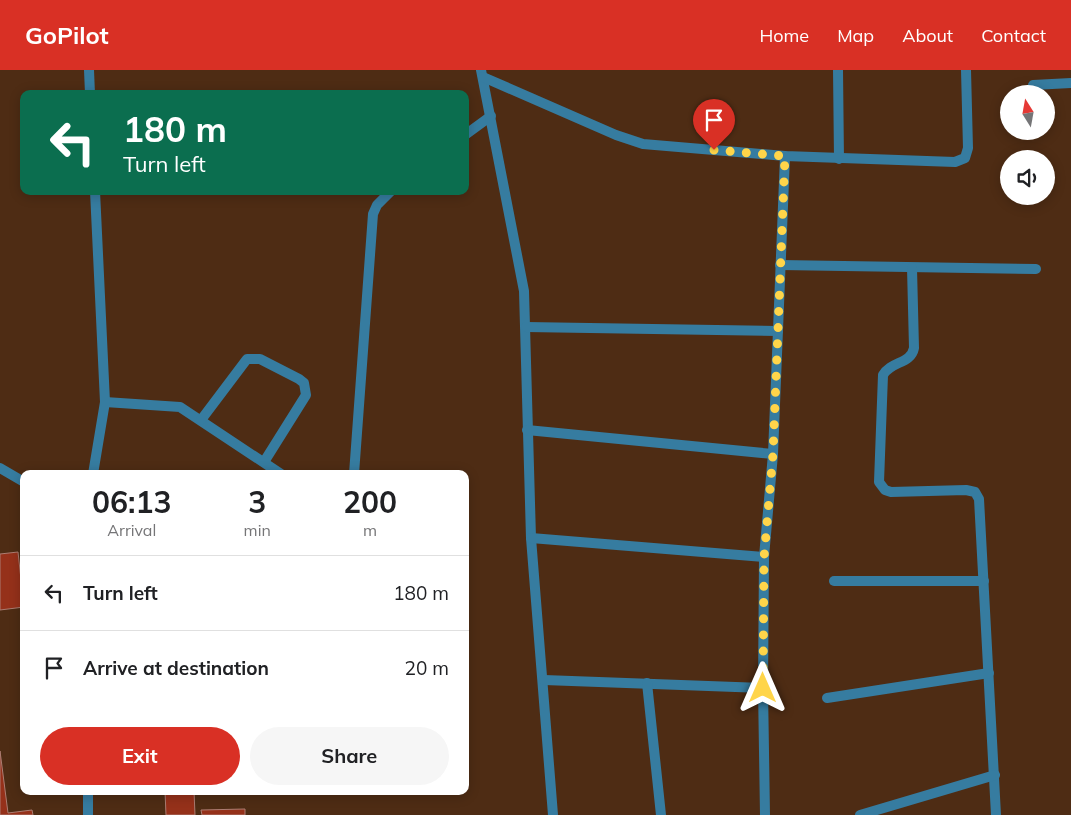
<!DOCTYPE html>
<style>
:root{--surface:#fff;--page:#f6f6f6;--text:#202124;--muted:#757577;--line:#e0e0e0;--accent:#d93025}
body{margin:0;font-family:Mulish,sans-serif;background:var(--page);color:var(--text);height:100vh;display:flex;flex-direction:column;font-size:19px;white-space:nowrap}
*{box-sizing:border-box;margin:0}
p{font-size:16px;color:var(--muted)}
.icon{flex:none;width:28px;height:28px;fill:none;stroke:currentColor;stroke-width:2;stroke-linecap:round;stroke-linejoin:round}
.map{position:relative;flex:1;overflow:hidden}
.drawer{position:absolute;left:20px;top:400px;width:449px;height:325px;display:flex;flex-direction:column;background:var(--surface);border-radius:10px;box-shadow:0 2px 12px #0003}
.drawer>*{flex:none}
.hud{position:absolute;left:20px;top:20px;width:449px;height:105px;border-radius:10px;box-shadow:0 2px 12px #0003;background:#0b6e4f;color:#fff;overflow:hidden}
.needle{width:32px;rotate:349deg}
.fabs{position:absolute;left:1000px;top:15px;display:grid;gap:10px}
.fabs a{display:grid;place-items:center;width:55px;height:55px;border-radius:50%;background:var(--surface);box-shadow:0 2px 12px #0003;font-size:25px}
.pin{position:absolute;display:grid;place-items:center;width:42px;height:42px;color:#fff;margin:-51px -21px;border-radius:50% 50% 50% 0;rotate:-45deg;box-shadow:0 0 5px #0007}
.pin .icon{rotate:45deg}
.me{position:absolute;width:55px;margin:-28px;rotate:0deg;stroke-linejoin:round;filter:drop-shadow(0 0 4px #0008)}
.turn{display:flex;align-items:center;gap:18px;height:105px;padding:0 20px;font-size:22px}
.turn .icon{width:65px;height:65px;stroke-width:2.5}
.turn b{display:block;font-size:35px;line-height:42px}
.eta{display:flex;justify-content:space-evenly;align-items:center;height:85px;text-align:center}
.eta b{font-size:30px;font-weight:700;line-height:35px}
.action{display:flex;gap:10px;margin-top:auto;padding:10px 20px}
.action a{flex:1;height:58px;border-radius:30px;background:var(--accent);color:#fff;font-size:20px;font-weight:700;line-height:58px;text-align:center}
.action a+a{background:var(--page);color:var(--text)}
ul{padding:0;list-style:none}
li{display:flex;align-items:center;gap:15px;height:75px;padding:0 20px;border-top:1px solid var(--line)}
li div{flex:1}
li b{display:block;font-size:19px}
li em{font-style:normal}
header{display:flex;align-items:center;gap:30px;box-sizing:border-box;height:70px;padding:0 25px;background:var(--accent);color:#fff}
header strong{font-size:24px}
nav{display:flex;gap:28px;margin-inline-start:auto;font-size:18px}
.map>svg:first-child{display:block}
</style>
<header>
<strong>GoPilot</strong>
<nav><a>Home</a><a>Map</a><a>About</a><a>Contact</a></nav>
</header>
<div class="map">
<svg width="1071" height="745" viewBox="0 0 1071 745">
<rect width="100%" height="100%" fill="#4e2c14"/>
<g fill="#95311a" stroke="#ac7d72">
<polygon points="18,482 24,537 0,540 0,484"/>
<polygon points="0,681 8,743 32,740 33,745 0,745"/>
<polygon points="165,721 194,721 195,745 166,745"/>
<polygon points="245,739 245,745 202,745 201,740"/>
</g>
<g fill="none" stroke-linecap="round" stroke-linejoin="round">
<g stroke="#367ca0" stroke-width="10">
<polyline points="89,0 90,24"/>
<polyline points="465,65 491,46"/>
<polyline points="105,332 180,337 281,404"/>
<polyline points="201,350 247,289 260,289 299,309 304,313 306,325 264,392"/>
<polyline points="0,398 24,412"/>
<polyline points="93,404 105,332 95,121"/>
<polyline points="354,404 373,144 377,135 391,121"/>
<polyline points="88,721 88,745"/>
</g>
<g stroke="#367ca0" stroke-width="10">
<polyline points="481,0 524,221 531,468 553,745"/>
<polyline points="838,0 839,89"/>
<polyline points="483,7 616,65 643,74 785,86 955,92 965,88 968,78 966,0"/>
<polyline points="1033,15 1071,13"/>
<polyline points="780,195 1036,199"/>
<path d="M912,198L914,278C911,294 891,291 883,305L879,412L885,420L891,422L966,420L975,422L979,429L996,745"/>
<polyline points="526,257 778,261"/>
<polyline points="527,360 773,384"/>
<polyline points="531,468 764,487"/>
<polyline points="834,511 984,511"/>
<polyline points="544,610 763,618"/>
<polyline points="647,613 661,745"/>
<polyline points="827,628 989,603"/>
<polyline points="765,745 763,618 764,487 773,384 785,86"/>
<polyline points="860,745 995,705"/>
</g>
</g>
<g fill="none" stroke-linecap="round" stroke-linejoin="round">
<polyline stroke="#ffd54a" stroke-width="9" stroke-dasharray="0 16.2" points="714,80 785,86 773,384 764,488 763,618"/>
</g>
</svg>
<div class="fabs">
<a><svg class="needle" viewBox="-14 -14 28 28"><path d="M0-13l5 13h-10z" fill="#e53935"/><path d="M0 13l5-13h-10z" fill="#757577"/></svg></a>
<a><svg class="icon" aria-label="sound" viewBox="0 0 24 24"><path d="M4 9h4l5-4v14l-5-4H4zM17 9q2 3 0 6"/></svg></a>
</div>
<div class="pin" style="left:714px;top:80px;background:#d93025"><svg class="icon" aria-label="arrive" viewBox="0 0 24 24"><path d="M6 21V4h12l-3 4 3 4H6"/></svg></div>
<svg class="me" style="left:763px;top:618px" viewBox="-20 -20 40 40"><path d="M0-17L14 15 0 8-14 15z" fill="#ffd54a" stroke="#fff" stroke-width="4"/></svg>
<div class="hud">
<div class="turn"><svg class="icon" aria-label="left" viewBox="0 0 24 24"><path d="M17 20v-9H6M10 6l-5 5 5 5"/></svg><div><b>180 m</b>Turn left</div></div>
</div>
<section class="drawer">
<div class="eta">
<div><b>06:13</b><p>Arrival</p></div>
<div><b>3</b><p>min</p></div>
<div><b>200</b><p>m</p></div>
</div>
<ul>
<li><svg class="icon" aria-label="left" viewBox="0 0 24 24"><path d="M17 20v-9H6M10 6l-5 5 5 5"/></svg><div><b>Turn left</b></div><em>180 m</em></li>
<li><svg class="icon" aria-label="arrive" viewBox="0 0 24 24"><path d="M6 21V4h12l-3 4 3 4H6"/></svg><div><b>Arrive at destination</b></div><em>20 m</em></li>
</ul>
<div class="action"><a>Exit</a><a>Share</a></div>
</section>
</div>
